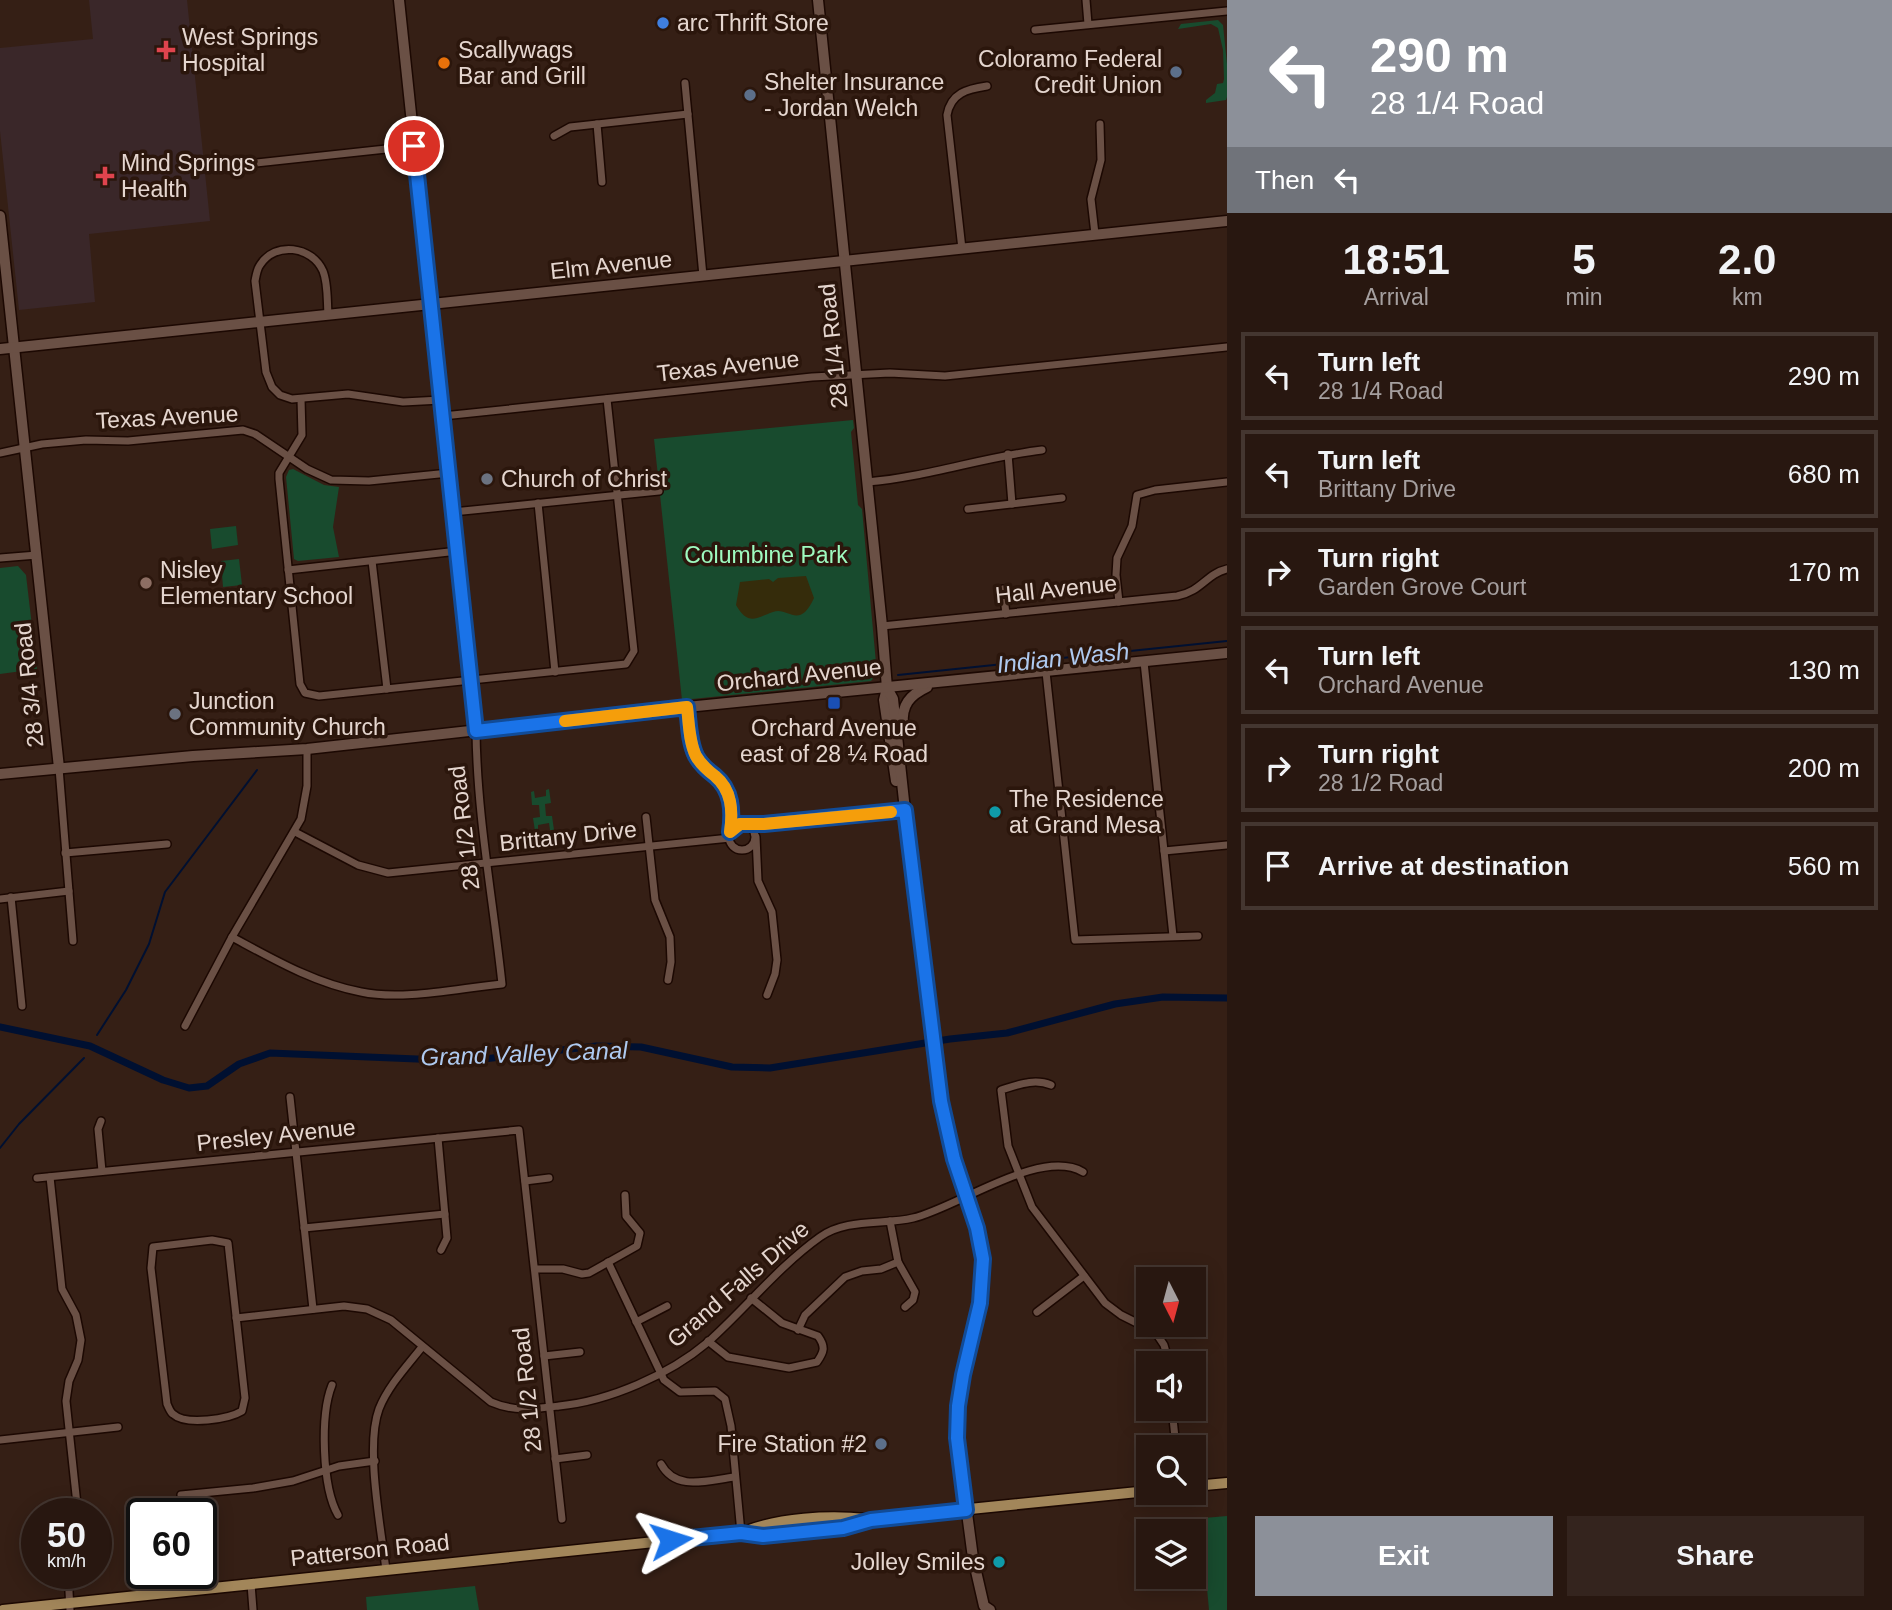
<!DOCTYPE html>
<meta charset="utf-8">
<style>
:root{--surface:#281710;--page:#34241e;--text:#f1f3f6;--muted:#a59f9f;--line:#443630;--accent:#8c9099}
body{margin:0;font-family:Arial,sans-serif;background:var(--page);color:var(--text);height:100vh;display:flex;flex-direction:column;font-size:26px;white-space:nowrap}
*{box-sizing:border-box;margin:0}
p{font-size:23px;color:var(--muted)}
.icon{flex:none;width:38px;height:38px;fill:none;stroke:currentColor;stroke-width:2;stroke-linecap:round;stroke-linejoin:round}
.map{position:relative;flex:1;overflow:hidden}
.sheet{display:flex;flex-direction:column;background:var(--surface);width:665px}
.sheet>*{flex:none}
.hud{background:#8c9099;color:#fff;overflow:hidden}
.needle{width:46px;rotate:174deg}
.controls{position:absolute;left:1136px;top:1267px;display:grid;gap:14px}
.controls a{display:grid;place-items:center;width:70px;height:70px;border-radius:0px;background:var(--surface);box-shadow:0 4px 18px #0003,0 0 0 2px var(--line);font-size:35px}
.speed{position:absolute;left:21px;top:1498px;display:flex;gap:14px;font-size:35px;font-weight:700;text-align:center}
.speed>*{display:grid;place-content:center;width:91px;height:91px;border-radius:50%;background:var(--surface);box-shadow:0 4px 18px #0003,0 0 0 2px var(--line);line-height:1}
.speed small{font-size:18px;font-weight:400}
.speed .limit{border:4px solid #111;border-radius:10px;background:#fff;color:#111}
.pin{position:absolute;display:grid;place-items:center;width:60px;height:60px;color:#fff;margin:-30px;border:4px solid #fff;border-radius:50%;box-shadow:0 2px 7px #0007}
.me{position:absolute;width:77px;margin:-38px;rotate:84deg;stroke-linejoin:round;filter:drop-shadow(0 0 5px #0008)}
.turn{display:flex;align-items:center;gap:24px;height:147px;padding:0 28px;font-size:32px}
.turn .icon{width:91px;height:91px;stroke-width:2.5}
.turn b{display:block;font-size:49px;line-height:60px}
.then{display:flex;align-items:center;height:66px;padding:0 28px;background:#0003;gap:14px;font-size:26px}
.eta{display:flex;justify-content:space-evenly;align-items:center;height:119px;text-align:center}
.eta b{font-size:42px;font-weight:600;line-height:49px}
.primary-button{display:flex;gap:14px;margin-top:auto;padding:14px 28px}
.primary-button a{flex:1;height:80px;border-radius:0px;background:var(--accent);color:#fff;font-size:28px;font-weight:600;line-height:80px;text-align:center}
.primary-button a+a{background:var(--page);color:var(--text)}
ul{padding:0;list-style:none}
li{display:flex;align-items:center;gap:21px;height:88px;margin:0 14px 10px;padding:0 14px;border:4px solid var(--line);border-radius:0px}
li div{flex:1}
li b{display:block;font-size:26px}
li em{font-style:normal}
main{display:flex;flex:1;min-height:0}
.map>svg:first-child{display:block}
</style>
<main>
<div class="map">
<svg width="1227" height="1610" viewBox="0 0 1227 1610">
<rect width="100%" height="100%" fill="#351f15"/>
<polygon fill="#3a2729" points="89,0 187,0 210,221 89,234 95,302 19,310 0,131 0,48 93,39"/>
<g fill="#184b2e">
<polygon points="1218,20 1223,25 1227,64 1227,97 1226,100 1206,103 1206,100 1215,93 1217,84 1223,83 1224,79 1223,50 1218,28 1211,24 1178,29 1181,24"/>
<polygon points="853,420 854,428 851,432 858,505 862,509 877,674 871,681 682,700 654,439"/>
<polygon points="293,469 324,485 339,487 333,527 339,557 298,561 294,559 286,477 289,470"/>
<polygon points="236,526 238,545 212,549 210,529"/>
<polygon points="239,559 242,585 223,587 221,561"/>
<polygon points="18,566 26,575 37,669 0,674 0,568"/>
<polygon points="549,789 551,803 545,804 546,816 552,816 554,830 550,830 549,823 538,825 538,831 535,831 533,818 540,817 539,805 532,805 531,792 534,791 535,798 546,796 546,790"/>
<polygon points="1227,1516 1227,1610 1209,1610 1201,1523 1204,1518"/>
<polygon points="475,1586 479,1610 367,1610 366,1597"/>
</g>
<path fill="#352c0b" d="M806,576L814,598C799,631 788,606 773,612C756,618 748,626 736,605L740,582L769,579L773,582L778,578Z"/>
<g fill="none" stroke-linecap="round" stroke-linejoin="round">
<g stroke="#001031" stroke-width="2">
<polyline points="898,675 1227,641"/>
<polyline points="97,1035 126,990 149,944 165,892 257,770"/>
<polyline points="0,1148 19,1124 84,1058"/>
</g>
<polyline stroke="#001031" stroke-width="7" points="0,1027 90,1046 163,1080 189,1088 207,1086 239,1064 270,1053 466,1061 596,1046 641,1047 732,1067 770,1068 950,1039 1007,1033 1115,1004 1163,997 1227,998"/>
<g stroke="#1c0802" stroke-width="10">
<g id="street">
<polyline points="1086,0 1088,24"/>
<polyline points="1035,30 1227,11"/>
<polyline points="685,83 703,276"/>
<polyline points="597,124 602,182"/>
<polyline points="554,136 570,127 688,114"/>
<polyline points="211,168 414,146"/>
<polyline points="1095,234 1091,199 1101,160 1100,124"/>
<path d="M962,249L947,115C951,93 967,89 987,86"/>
<path d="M328,314C327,301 328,283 323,271C312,246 275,241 260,265C257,269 256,276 255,281L266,372L272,387L280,395L292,399L348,394L403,402L441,400"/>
<polyline points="301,399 302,435 279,473 279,479 300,684 305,693 319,696 626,664 634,651 607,399"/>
<polyline points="443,416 812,377 890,373 945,376 1227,347"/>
<polyline points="0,453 42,444 86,440 128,441 243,430 255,434 307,469 331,480 369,481 449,473"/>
<polyline points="1008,454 1012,504"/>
<path d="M867,482C927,477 983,457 1042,450"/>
<polyline points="538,503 555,672"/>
<polyline points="968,509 1062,498"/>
<polyline points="453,512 659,491"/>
<polyline points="0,558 37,555"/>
<polyline points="372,561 387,689"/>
<polyline points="288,570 458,551"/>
<polyline points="1003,589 1006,614"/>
<polyline points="1119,602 1116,575 1117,558 1132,526 1137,495 1155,490 1227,482"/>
<path d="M882,626L1177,596C1202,591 1206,574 1227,569"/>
<polyline points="1144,662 1173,936"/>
<polyline points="1046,672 1075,940 1198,936"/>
<path d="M687,707C689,723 689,742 696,756C701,765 707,770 715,776C732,790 733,811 730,832"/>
<polyline points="59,768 73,941"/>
<polyline points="646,817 655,900 670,937 671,962 668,980"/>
<polyline points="744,824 764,824 905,810"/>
<circle cx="742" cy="837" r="13"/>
<polyline points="295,832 358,865 388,873 730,838"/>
<polyline points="756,837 758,881 772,912 777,960 775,974 767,995"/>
<polyline points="1164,851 1227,845"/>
<polyline points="65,853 167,844"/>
<polyline points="11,897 22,1006"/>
<polyline points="0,899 69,891"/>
<path d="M232,937C273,959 314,983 361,992C403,1001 459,988 502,984C493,899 477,816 476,731"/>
<polyline points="185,1026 232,937 301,819 307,786 307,749"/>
<path d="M1051,1085C1034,1078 1018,1085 1001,1090L1008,1146L1032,1207L1105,1303L1121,1315L1149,1329L1158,1336L1164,1345L1169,1363"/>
<polyline points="290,1097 313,1309"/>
<polyline points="101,1121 98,1129 102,1171"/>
<polyline points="438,1138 447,1238 441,1250"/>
<polyline points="50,1177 62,1289 76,1315 81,1340 78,1360 69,1381 66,1401 78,1514"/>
<polyline points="37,1178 519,1130 562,1519"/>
<polyline points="525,1181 549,1178"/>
<polyline points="890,1221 898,1262 915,1292 913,1300 905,1307"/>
<polyline points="304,1228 445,1214"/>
<path d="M212,1240L228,1243L245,1398L242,1411C229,1419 186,1426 173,1414C170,1412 169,1408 167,1404L151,1268L153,1247Z"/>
<polyline points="608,1262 664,1380 680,1392 715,1391 725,1399 731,1426 741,1533"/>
<polyline points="535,1269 563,1269 582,1274 589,1273 637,1246 640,1233 626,1216 625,1195"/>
<polyline points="1037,1312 1084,1276"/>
<path d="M236,1318L344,1306L367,1309L391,1320L491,1402C514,1412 534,1409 559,1406C609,1401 669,1375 708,1342C746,1308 778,1267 820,1237C846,1218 884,1225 913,1218C957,1208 1040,1147 1083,1172"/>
<polyline points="636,1322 667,1306"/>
<polyline points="798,1330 805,1315 845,1277 862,1271 881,1269 898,1262"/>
<path d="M708,1341L728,1357L789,1368L817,1362C824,1352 826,1347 818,1336L782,1323L751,1298"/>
<polyline points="544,1356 580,1352"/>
<path d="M332,1385C320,1415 322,1487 338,1515"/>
<polyline points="1172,1409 1176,1447"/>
<polyline points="0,1440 118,1427"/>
<polyline points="555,1459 587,1455"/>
<path d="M661,1464C676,1492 708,1480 735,1477"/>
<polyline points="181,1495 253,1488 293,1481 339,1466 375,1461"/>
<path d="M386,1570C381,1528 365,1447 379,1409C388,1386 407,1366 422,1347"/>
<polyline points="68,1573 70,1610"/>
<polyline points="251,1584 253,1610"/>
</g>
</g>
<g stroke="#1c0802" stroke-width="13">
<g id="secondary">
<polyline points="399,0 476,731"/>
<polyline points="818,0 882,626 887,688 884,700 896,781"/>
<polyline points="0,216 59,768"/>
<polyline points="0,349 1227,221"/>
<polyline points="887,688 893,699 905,810 941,1101 954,1159 977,1228 983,1259 982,1290 963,1375 957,1438 973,1558 984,1606 990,1610"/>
<path d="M903,725C901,705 910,695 927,687"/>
<polyline points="0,774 193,756 307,749 687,707 1227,653"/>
</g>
</g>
<g stroke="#1c0802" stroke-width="13">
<g id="primary">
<polyline points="1194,1486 1227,1483"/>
<path d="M744,1532C778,1518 829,1515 866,1519"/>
<path d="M3,1610L741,1533C783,1539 830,1531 871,1519L1148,1491"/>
</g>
</g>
<use href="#street" stroke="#6a5045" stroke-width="7"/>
<use href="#secondary" stroke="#6a5045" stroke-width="10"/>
<use href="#primary" stroke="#a2865a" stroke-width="10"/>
</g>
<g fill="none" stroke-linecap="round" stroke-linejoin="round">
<g stroke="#114b97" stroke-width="18">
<path id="route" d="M414,146L476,731L687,707C689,723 689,742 696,756C701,765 707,770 715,776C732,790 733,811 730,832L740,824H764L905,810L941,1101L954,1159L977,1228L983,1259L980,1303L963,1375L958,1406L957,1438L966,1510L871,1520L843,1528L763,1536L741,1533L671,1540"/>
</g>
<use href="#route" stroke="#1a73e8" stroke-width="12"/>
<path stroke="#f59e0b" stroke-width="12" d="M565,721L687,707C689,723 689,742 696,756C701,765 707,770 715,776C732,790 733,811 730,832L740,824H764L891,812"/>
</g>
<circle fill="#3f7fe0" stroke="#2b160c" stroke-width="2.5" cx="663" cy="23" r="7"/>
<g fill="#e0444e" stroke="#2b160c" stroke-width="2.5">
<path d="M162.5 39.5h7v7h7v7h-7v7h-7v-7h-7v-7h7z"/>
<path d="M101.5 165.5h7v7h7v7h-7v7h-7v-7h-7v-7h7z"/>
</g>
<circle fill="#e8710a" stroke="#2b160c" stroke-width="2.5" cx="444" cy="63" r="7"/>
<g fill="#5c6f8a" stroke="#2b160c" stroke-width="2.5">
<circle cx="1176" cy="72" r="7"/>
<circle cx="750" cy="95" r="7"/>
<circle cx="881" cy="1444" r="7"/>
</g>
<g fill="#6b7280" stroke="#2b160c" stroke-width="2.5">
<circle cx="487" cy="479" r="7"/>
<circle cx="175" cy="714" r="7"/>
</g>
<circle fill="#8d6e63" stroke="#2b160c" stroke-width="2.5" cx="146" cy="583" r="7"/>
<rect fill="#1a4fb4" stroke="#2b160c" stroke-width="2.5" x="827" y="696" width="14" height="14" rx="3.5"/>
<g fill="#0f9aa8" stroke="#2b160c" stroke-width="2.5">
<circle cx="995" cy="812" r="7"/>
<circle cx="999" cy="1562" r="7"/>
</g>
<g text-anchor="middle" stroke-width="7" stroke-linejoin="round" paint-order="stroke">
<g font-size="23" fill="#e5d6cf" stroke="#2b160c" text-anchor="start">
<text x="677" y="31">arc Thrift Store</text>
<text x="182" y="45">West Springs<tspan x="182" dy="26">Hospital</tspan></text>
<text x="458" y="58">Scallywags<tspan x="458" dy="26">Bar and Grill</tspan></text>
<text x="1162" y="67" text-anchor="end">Coloramo Federal<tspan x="1162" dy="26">Credit Union</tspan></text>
<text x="764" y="90">Shelter Insurance<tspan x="764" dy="26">- Jordan Welch</tspan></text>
<text x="121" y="171">Mind Springs<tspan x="121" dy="26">Health</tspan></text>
<text x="501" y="487">Church of Christ</text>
<text x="160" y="578">Nisley<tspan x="160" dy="26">Elementary School</tspan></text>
<text x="189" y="709">Junction<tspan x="189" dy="26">Community Church</tspan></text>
<text x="834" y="736" text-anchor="middle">Orchard Avenue<tspan x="834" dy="26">east of 28 ¼ Road</tspan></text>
<text x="1009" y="807">The Residence<tspan x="1009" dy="26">at Grand Mesa</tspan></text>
<text x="867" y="1452" text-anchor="end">Fire Station #2</text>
<text x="985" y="1570" text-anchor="end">Jolley Smiles</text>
</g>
<g font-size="23" fill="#e5d6cf" stroke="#2b160c">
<text transform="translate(611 265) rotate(-6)" y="8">Elm Avenue</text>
<text transform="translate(833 346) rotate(-96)" y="8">28 1/4 Road</text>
<text transform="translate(728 366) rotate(-6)" y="8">Texas Avenue</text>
<text transform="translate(167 417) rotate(-3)" y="8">Texas Avenue</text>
<text transform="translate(1056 589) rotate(-6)" y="8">Hall Avenue</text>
<text transform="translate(799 675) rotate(-6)" y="8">Orchard Avenue</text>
<text transform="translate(29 685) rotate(-96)" y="8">28 3/4 Road</text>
<text transform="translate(464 828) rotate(-97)" y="8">28 1/2 Road</text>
<text transform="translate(568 836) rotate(-6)" y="8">Brittany Drive</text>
<text transform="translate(276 1135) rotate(-6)" y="8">Presley Avenue</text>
<text transform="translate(738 1284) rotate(-41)" y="8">Grand Falls Drive</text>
<text transform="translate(527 1390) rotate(-96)" y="8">28 1/2 Road</text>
<text transform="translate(370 1550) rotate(-6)" y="8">Patterson Road</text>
</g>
<g font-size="23" fill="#9efabf" stroke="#2b160c">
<text x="766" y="563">Columbine Park</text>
</g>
<g font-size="24" font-style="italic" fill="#aec9ef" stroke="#2b160c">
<text transform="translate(1063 658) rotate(-6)" y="8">Indian Wash</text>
<text transform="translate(524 1054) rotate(-2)" y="8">Grand Valley Canal</text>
</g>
</g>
</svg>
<div class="controls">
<a><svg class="needle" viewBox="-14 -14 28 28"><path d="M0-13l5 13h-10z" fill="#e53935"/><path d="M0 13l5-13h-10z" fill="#a59f9f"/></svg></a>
<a><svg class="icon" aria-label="sound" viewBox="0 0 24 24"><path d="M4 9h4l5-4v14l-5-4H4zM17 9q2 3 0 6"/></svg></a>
<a><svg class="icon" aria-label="search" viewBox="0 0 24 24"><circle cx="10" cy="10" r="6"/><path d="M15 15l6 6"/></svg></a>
<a><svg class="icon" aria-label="layers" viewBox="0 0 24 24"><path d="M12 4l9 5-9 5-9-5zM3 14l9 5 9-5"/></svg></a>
</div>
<div class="speed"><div>50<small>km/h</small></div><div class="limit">60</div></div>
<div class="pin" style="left:414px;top:146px;background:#d93025"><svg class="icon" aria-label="arrive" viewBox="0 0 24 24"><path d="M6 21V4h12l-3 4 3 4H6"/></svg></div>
<svg class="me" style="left:671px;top:1540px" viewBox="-20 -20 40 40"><path d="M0-17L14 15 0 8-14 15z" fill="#1a73e8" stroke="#fff" stroke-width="4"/></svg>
</div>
<section class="sheet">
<div class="hud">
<div class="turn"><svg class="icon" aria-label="left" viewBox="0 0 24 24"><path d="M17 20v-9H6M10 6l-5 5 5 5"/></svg><div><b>290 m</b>28 1/4 Road</div></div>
<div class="then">Then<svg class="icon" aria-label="left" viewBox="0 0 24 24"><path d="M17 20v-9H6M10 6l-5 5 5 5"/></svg></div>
</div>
<div class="eta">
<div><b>18:51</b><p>Arrival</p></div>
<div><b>5</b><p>min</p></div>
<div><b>2.0</b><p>km</p></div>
</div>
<ul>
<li><svg class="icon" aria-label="left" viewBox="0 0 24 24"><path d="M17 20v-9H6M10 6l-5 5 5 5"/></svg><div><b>Turn left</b><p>28 1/4 Road</p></div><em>290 m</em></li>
<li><svg class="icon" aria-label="left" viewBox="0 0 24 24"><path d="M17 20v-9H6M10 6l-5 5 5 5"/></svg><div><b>Turn left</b><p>Brittany Drive</p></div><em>680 m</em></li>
<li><svg class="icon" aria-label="right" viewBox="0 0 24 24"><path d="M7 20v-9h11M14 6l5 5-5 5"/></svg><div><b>Turn right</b><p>Garden Grove Court</p></div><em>170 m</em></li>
<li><svg class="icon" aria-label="left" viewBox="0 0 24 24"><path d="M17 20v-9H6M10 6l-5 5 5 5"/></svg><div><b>Turn left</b><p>Orchard Avenue</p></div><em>130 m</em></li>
<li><svg class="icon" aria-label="right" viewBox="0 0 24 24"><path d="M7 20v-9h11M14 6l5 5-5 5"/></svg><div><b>Turn right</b><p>28 1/2 Road</p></div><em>200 m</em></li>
<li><svg class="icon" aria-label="arrive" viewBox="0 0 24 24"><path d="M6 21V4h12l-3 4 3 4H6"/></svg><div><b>Arrive at destination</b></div><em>560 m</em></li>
</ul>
<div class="primary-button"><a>Exit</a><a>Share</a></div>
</section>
</main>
